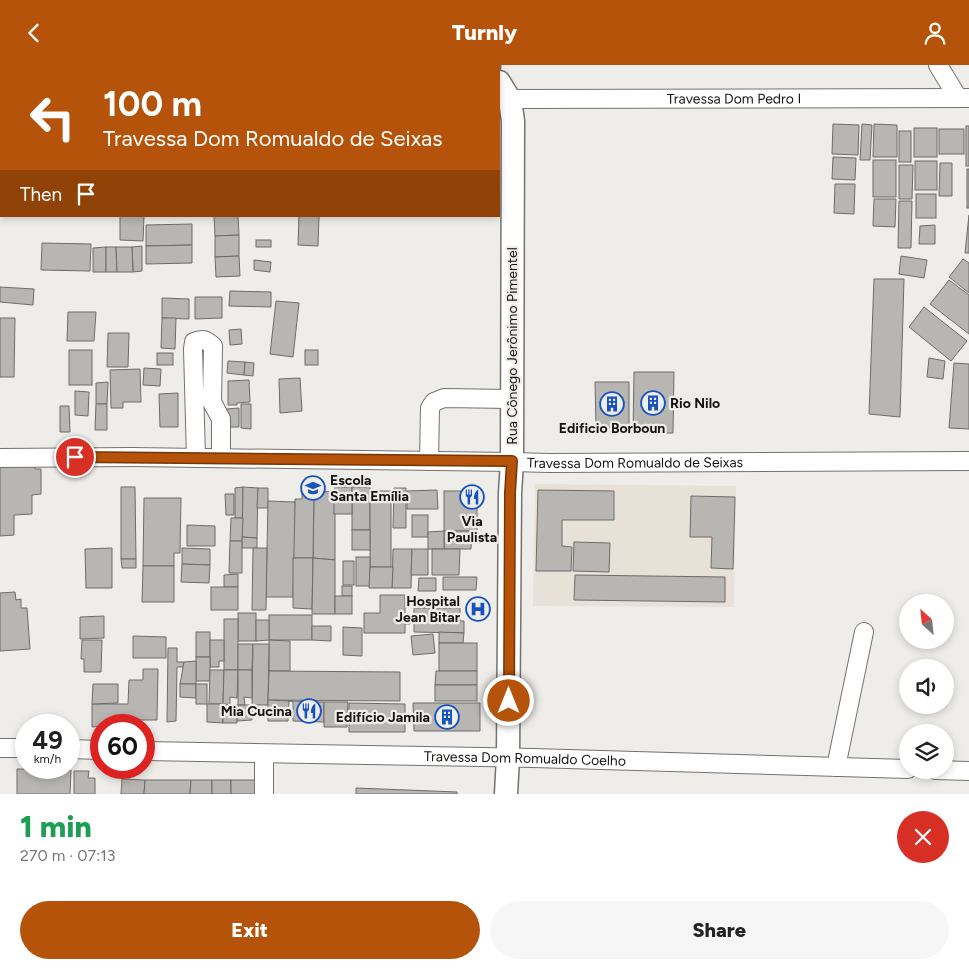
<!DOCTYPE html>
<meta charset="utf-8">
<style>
:root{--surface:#fff;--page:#f6f6f6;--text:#222;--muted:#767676;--accent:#b45309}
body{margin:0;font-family:Figtree,sans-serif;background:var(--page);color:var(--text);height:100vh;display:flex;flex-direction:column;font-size:19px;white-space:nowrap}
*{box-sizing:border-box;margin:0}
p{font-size:16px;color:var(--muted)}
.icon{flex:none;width:28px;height:28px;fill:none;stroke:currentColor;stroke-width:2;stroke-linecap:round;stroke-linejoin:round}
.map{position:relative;height:729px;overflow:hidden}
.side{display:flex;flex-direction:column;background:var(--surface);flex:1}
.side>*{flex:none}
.top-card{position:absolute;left:0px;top:0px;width:500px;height:152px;box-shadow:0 2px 8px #0003;background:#b45309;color:#fff;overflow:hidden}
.needle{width:32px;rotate:333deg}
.controls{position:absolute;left:899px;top:529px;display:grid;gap:10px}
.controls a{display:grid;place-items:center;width:55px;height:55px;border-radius:50%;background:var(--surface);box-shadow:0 2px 8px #0003;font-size:25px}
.speed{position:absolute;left:15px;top:649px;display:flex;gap:10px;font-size:25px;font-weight:700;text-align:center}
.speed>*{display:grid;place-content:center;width:65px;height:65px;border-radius:50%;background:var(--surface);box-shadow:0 2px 8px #0003;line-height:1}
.speed small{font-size:12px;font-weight:400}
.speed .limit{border:8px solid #d22;background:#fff;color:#111}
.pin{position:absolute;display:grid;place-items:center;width:42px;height:42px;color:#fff;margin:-21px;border:2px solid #fff;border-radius:50%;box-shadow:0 1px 5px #0007}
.me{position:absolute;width:55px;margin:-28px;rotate:0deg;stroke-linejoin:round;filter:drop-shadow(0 0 4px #0008)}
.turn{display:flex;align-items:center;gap:18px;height:105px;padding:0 20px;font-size:22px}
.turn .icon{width:65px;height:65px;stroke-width:2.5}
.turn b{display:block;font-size:35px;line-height:42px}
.then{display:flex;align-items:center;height:48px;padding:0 20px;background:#0003;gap:10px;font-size:19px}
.round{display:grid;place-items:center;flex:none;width:52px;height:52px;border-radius:26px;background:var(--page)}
.head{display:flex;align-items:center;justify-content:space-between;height:85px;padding:0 20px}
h1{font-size:30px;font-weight:800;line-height:38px;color:#1e9e55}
.action{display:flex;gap:10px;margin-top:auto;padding:10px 20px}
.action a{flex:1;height:58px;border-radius:30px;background:var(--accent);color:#fff;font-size:20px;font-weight:800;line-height:58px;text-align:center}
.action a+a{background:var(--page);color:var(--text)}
header{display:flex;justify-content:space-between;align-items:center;height:65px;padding:0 20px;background:var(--accent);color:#fff;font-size:22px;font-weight:800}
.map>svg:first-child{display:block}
</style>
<header><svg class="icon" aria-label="back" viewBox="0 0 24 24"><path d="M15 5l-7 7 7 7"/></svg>Turnly<svg class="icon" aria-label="person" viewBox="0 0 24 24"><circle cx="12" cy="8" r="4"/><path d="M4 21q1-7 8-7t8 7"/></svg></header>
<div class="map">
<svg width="969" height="729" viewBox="0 0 969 729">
<rect width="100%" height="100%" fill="#efede9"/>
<polygon fill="#e8e1d7" points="535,419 736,421 734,542 533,541"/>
<polygon fill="#f1d4a2" points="0,0 492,0 492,1 1,1 1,21"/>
<g fill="#b8b6b2" stroke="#6e6c68">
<polygon points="833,59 859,60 858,90 832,89"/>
<polygon points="862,59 872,60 870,95 860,95"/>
<polygon points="874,59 897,60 897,92 873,92"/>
<rect x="966" y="61" width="3" height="40"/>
<rect x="914" y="63" width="23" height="29"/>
<rect x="939" y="64" width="25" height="25"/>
<rect x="899" y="66" width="12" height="31"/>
<polygon points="833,92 856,93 855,115 832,114"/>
<rect x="873" y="95" width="23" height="37"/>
<rect x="915" y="96" width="22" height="29"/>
<polygon points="940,98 952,98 952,131 939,131"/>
<polygon points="899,100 913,100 912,134 899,134"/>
<polygon points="1,104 1,151 0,151"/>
<rect x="967" y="104" width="2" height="39"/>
<polygon points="835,119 855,119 854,149 834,148"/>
<rect x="916" y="129" width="20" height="24"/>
<polygon points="874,134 896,134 895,162 873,161"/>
<polygon points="899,136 912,136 911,183 898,183"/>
<polygon points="969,150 969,188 965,188"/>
<polygon points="120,151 144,151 143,176 120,175"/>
<polygon points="214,151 238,151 239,170 215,171"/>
<polygon points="299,151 319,151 318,181 298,180"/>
<polygon points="192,159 192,180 146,181 146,160"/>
<polygon points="935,160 935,179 919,179 920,161"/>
<polygon points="239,170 239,191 215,192 215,171"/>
<rect x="256" y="175" width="15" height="7"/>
<polygon points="42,178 91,179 90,206 41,205"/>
<polygon points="192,180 192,198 146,199 146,181"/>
<polygon points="142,181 142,206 133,207 132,182"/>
<polygon points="106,182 106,207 93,207 93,183"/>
<polygon points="106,182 116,182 117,207 106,207"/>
<polygon points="116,182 132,182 133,207 117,207"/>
<polygon points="239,191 240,211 216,212 215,192"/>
<polygon points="901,191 927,195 924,213 899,209"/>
<polygon points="963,194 969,198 969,228 949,212"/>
<polygon points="254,195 271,197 270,207 254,205"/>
<polygon points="874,214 904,214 900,352 869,349"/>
<polygon points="949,215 969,230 969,269 930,239"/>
<polygon points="0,222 34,224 33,240 0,237"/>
<polygon points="230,226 271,227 271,242 229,241"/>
<polygon points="195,232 222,232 222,253 195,254"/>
<polygon points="162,233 189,234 189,254 162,253"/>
<polygon points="276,236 299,238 293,292 270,289"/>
<polygon points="924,242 967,276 951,296 909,262"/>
<polygon points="68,247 96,247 94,276 67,276"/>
<polygon points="0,253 15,253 14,312 0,312"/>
<polygon points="162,253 176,253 175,284 161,283"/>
<polygon points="241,264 242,279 230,280 229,265"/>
<polygon points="108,268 129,268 128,302 107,302"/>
<rect x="69" y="285" width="23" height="35"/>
<rect x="305" y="285" width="13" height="15"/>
<rect x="157" y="288" width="16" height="12"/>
<polygon points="929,293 945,296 943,314 927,312"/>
<polygon points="228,296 245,297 244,310 227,308"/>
<polygon points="245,297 254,298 253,311 244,310"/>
<polygon points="954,298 969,299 969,364 949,363"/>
<polygon points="144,303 161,304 160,321 143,320"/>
<polygon points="140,304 141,337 123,337 123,343 111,343 110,305"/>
<polygon points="634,307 674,307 673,368 633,368"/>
<polygon points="300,313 302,346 280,348 279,314"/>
<polygon points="249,315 250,337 237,338 237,340 228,340 228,316"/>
<polygon points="108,317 107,339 96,339 96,318"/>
<polygon points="595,317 629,317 629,364 596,362"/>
<polygon points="75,326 89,327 88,351 75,350"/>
<polygon points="178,328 178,362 160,362 159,329"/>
<polygon points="96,339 107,339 107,365 95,365"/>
<polygon points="241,339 251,339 251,364 241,363"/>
<polygon points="60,341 69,341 70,367 60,367"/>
<polygon points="239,343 239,362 227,362 227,344"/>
<polygon points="35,395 35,404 41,404 41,429 32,430 32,449 14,450 14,470 0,471 0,396"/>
<polygon points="121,422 135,422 136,494 121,494"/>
<polygon points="243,422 243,453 235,453 235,423"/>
<polygon points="243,422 258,423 257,473 242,472"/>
<polygon points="335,422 352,422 352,432 334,432"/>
<rect x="352" y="422" width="18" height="43"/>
<polygon points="258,423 268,423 268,443 257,443"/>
<polygon points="394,423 406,423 406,463 393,463"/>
<polygon points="437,425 438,444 407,444 407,426"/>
<polygon points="538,425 614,426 614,455 562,455 562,481 572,482 571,506 536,506"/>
<polygon points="335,426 335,495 313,493 314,428"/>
<rect x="370" y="426" width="21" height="76"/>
<rect x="444" y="426" width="33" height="40"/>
<polygon points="302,427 314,428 313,493 293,493 295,434 302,434"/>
<polygon points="225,429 234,429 234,450 226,450"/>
<polygon points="691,431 735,432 733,504 711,503 712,472 690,472"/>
<rect x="334" y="432" width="18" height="17"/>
<polygon points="144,433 181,433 180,488 174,488 174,501 143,501"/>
<polygon points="268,436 295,437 293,532 266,532"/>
<rect x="412" y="450" width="16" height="22"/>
<polygon points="231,453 243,453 242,476 230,476"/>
<polygon points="187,460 215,461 215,481 187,481"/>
<rect x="352" y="465" width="18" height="20"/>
<polygon points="444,466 472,466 471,484 444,484"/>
<polygon points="444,466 444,484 428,484 428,467"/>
<polygon points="242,472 257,473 257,483 242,483"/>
<polygon points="230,476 242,476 242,508 229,508"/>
<polygon points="574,477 610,478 609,507 573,506"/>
<polygon points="112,483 112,523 86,523 85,484"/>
<polygon points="182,483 210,484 210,500 182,499"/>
<polygon points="253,483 267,483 266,545 252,545"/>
<polygon points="393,484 412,484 411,523 392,523"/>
<polygon points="412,484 428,484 428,510 411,510"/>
<polygon points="432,484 460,484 459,510 432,510"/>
<rect x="356" y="492" width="14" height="29"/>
<polygon points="293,493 313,493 312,544 293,543"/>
<polygon points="313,493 335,495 335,549 312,549"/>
<polygon points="121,494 136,494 136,503 122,503"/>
<rect x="343" y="496" width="11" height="24"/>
<polygon points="182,499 210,500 209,518 181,517"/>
<polygon points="143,501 174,501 174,537 142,537"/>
<polygon points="370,502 393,502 392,523 369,523"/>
<polygon points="238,509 238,522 224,522 224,510"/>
<polygon points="575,510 725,512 725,537 574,535"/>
<polygon points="443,512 477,512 476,525 443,525"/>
<polygon points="419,513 436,513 436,526 418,526"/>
<rect x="342" y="521" width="10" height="10"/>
<rect x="211" y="522" width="27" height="23"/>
<polygon points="15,527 16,535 21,534 21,543 27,543 30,584 0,586 0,528"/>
<polygon points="380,530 405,530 405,551 410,550 410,559 405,559 405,568 364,568 364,548 380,548"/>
<rect x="335" y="531" width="17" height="18"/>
<polygon points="414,543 460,543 460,556 464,556 464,568 414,567"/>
<rect x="238" y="548" width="18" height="28"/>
<rect x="269" y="550" width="43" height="25"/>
<polygon points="104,551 104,573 80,574 80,552"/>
<rect x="224" y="554" width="14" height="51"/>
<polygon points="256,555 269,555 269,575 256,576"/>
<polygon points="312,561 331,561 331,576 312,575"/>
<polygon points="343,562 362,563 362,591 343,590"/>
<rect x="196" y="567" width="14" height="25"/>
<polygon points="439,567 464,568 463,578 439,578"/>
<polygon points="433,569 435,588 413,590 411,571"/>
<polygon points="133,571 166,572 166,593 133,593"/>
<polygon points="82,575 102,575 101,607 84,607 84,594 81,594"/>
<polygon points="210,575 224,575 224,596 219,596 219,602 210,602"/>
<polygon points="269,575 290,576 290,606 269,606"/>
<rect x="439" y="578" width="38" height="28"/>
<polygon points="238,579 253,579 252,605 238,605"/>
<polygon points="253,579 269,579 268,640 252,640"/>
<polygon points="168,583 177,583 177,597 184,597 184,602 177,602 176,656 167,657"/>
<rect x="196" y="592" width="14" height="24"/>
<polygon points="196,596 196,619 180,619 184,597"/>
<polygon points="143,604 158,604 157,655 111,655 111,660 92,662 92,639 128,639 129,615 143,615"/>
<polygon points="210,605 224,605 223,639 209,639"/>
<polygon points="224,605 238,605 237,633 230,632 230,640 223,639"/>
<polygon points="238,605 252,605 252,633 244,632 245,640 238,640"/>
<polygon points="269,606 400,607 400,636 268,635"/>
<polygon points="436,606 477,606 477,620 435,620"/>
<polygon points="93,619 118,619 118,638 92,639"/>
<polygon points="180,619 196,619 196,633 180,632"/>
<rect x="196" y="619" width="11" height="20"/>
<rect x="435" y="620" width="42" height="16"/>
<polygon points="268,635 289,636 288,656 268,656"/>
<polygon points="288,636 324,637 324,657 293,656 293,636"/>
<polygon points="324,637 348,637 347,662 324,662"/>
<polygon points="349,638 405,639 405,667 349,667"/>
<polygon points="413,638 480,638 480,666 414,666"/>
<polygon points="207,639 223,639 223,658 207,657"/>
<polygon points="223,639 238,640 237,658 223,658"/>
<polygon points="238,640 252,640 252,655 237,656"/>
<polygon points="17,704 71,705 70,729 17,729"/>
<polygon points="74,706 89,706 88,713 95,713 95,729 74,729"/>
<polygon points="122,714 145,715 144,729 121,729"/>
<polygon points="145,715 191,715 190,729 144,729"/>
<polygon points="191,715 212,715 212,729 190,729"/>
<rect x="212" y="715" width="19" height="14"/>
<rect x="231" y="715" width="24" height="14"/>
<polygon points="356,723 457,727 457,729 356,729"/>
</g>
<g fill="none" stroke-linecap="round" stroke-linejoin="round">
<g stroke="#74726f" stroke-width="20">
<g id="minor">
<polyline points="938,0 958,33"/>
<polyline points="0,21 1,21"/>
<path id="s1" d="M499,34L969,33"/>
<path id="s2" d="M0,393L132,392L512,397L549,398L969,396"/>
<path d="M196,393L193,284L194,277C203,273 206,275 213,281L212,337L221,354V393"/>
<polyline points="429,396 430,343 434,337 444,333 512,334"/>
<polyline points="0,683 26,683"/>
<polyline points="69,684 101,685"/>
<path id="s3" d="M144,686L533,693L908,704"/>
<polyline points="836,702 864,567"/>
<polyline points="935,705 969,706"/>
<polyline points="264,729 264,689"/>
</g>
</g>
<g stroke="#74726f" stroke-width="25">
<g id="major">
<polyline points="488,0 489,1"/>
<polyline points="499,17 510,35 513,56 512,397 510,428 508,692 506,729"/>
</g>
</g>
<g stroke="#7c7b79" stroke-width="3" stroke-dasharray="1 4" stroke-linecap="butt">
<polyline points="77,0 77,1"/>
<polyline points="439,0 440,1"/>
</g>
<use href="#minor" stroke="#fff" stroke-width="18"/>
<use href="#major" stroke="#fff" stroke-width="22"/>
</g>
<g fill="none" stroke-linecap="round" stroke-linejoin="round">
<g stroke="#753606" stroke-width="12">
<polyline id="route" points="75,392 512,396 510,428 509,636"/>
</g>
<use href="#route" stroke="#b45309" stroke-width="9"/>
</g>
<defs>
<g id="building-ring" transform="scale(1.25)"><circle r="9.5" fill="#efede9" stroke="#1753bf" stroke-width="1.5"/><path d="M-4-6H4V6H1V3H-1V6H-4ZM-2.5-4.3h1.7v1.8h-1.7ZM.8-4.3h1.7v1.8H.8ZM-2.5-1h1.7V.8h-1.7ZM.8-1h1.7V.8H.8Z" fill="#1753bf"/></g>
<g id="school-ring" transform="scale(1.25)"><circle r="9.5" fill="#efede9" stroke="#1753bf" stroke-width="1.5"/><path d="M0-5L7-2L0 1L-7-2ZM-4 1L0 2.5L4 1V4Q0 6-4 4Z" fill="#1753bf"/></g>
<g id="restaurant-ring" transform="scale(1.25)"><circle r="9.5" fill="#efede9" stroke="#1753bf" stroke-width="1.5"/><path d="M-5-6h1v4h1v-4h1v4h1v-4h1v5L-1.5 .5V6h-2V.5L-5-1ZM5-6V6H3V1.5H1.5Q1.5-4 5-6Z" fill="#1753bf"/></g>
<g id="hospital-ring" transform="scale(1.25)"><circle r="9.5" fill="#efede9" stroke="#1753bf" stroke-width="1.5"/><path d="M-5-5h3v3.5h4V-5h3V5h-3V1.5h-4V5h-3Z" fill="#1753bf"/></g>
</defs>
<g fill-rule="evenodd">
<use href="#building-ring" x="653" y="338"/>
<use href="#building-ring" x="612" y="339"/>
<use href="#school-ring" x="313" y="423"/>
<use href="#restaurant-ring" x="472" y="432"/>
<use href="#hospital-ring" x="478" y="544"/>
<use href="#restaurant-ring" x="309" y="646"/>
<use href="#building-ring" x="447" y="652"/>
</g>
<g text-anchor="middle" stroke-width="4.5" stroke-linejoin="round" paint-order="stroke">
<g font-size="14" fill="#141312" stroke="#efede9">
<text dy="5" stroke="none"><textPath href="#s1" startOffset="235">Travessa Dom Pedro I</textPath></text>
<text transform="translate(512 281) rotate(-90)" y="5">Rua Cônego Jerônimo Pimentel</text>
<text dy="5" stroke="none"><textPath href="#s2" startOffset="635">Travessa Dom Romualdo de Seixas</textPath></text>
<text dy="5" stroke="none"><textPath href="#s3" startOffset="381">Travessa Dom Romualdo Coelho</textPath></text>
</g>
<g font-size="14" font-weight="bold" fill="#141312" stroke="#efede9" text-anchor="end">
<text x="670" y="343" text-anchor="start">Rio Nilo</text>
<text x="612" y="368" text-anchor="middle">Edificio Borboun</text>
<text x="330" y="420" text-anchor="start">Escola<tspan x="330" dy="16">Santa Emília</tspan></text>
<text x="472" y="461" text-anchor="middle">Via<tspan x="472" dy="16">Paulista</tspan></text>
<text x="460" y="541">Hospital<tspan x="460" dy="16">Jean Bitar</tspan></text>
<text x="292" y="651">Mia Cucina</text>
<text x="430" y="657">Edifício Jamila</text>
</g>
</g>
</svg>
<div class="controls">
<a><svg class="needle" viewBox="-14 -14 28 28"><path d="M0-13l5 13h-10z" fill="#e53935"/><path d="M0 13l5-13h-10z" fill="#767676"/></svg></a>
<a><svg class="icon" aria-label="sound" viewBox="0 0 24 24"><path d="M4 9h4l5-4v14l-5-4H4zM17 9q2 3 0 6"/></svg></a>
<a><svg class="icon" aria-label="layers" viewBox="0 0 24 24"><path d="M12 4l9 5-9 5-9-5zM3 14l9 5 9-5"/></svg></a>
</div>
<div class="speed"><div>49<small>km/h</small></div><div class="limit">60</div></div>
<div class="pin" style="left:75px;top:392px;background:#d93025"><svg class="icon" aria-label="arrive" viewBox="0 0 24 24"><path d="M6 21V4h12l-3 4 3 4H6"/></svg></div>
<svg class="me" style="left:509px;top:636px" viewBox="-20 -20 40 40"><circle r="17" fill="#b45309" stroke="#fff" stroke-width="3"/><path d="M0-11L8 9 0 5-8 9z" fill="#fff"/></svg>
<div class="top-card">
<div class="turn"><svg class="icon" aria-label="left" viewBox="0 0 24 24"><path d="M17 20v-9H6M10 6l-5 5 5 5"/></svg><div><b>100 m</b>Travessa Dom Romualdo de Seixas</div></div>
<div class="then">Then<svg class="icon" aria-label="arrive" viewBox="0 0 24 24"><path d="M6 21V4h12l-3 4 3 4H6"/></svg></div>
</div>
</div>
<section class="side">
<div class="head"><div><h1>1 min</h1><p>270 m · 07:13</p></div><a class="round" style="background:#d93025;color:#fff"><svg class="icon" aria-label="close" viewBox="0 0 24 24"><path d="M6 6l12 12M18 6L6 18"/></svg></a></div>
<div class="action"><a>Exit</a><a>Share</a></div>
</section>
